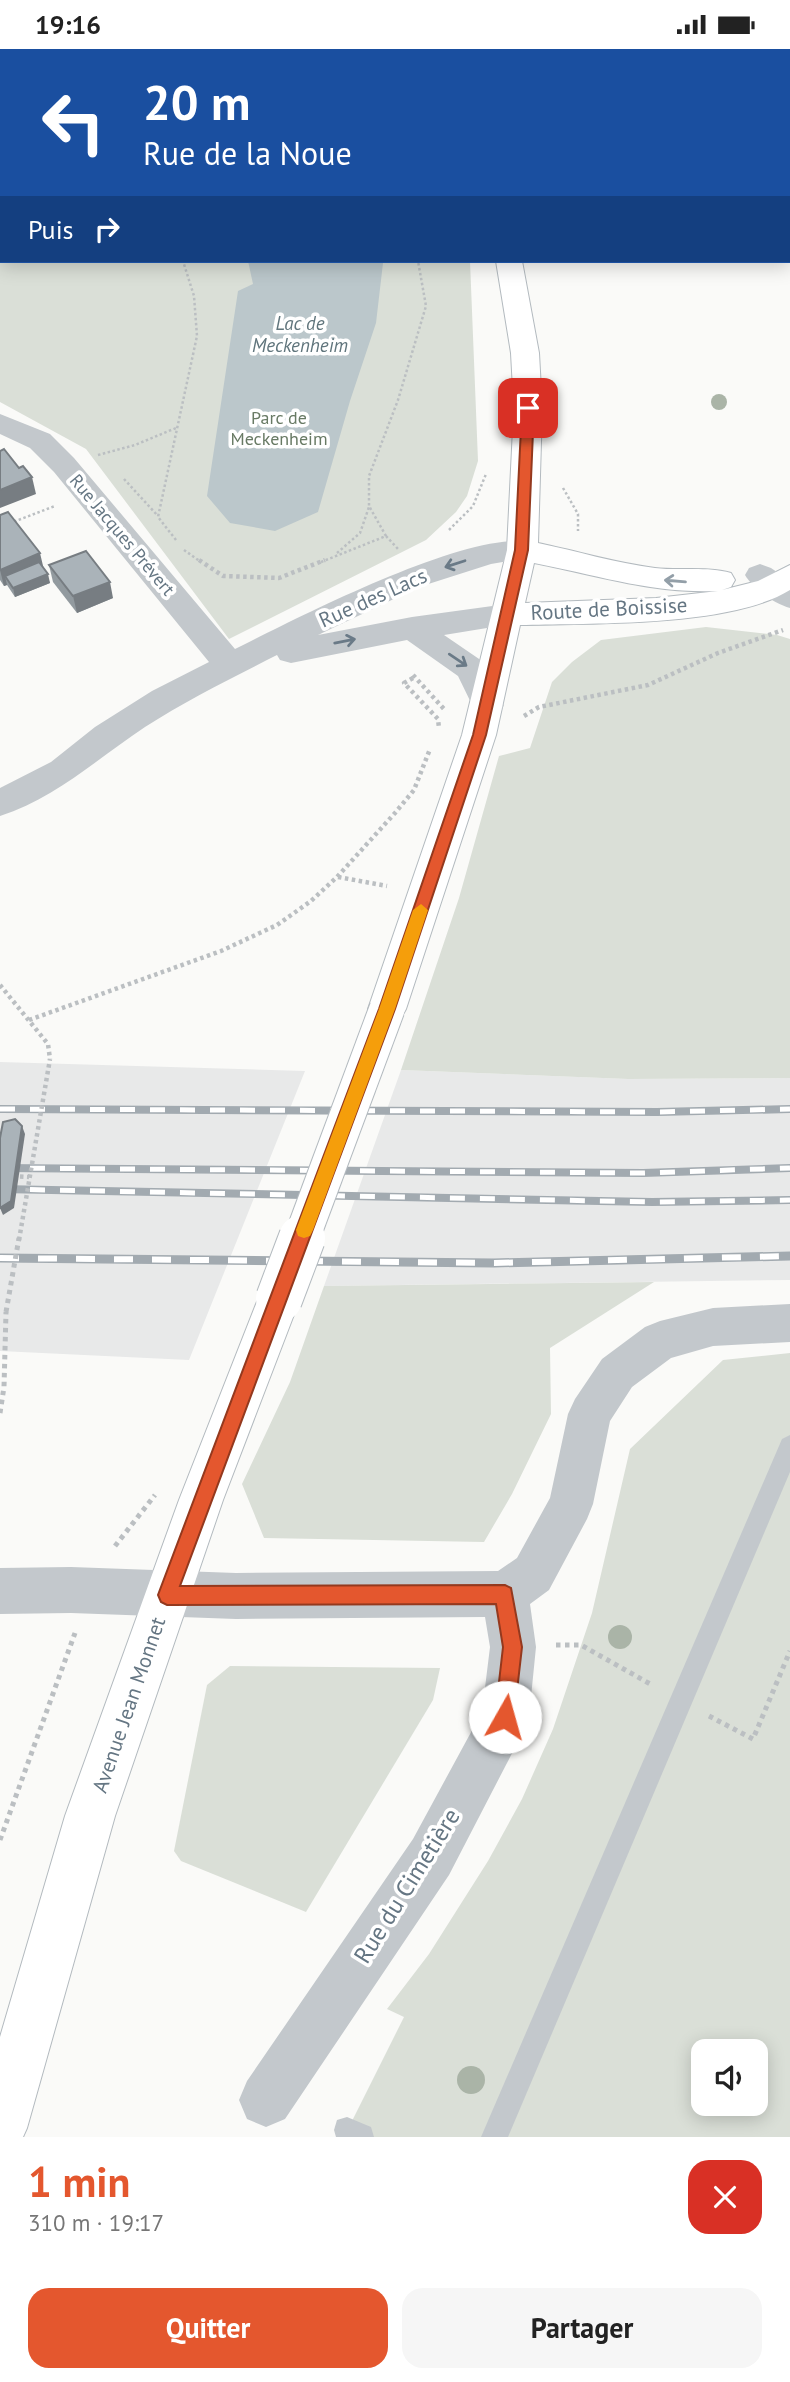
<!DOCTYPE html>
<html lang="fr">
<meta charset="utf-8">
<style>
:root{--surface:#fff;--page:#f6f6f6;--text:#222;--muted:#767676;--accent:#e4572e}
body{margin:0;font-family:"PT Sans",sans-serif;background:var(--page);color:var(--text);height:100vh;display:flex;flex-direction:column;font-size:26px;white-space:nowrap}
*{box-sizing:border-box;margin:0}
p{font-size:23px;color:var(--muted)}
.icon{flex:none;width:38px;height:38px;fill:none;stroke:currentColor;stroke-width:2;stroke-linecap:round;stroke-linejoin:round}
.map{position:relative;height:2088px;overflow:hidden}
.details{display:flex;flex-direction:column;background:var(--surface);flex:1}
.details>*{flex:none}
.hud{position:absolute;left:0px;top:0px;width:791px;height:214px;box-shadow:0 4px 18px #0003;background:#1a4fa0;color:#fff;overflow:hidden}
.controls{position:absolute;left:691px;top:1990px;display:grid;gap:14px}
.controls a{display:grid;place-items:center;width:77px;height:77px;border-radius:14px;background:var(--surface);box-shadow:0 4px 18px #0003;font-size:35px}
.pin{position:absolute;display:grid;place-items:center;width:60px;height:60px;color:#fff;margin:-30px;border-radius:14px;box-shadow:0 4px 10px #0006}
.me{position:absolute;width:77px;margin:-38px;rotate:7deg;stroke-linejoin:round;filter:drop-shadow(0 0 5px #0008)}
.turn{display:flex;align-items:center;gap:24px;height:147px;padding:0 28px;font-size:32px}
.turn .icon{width:91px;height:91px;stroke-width:2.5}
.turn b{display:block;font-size:49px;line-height:60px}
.then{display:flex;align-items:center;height:66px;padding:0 28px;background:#0003;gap:14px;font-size:26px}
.round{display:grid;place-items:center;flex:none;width:74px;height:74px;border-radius:21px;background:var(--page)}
.overview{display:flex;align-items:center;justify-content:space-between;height:119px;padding:0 28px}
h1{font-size:42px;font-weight:700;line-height:52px;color:var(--accent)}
.action{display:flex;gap:14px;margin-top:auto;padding:14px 28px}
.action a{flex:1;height:80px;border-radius:21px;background:var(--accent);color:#fff;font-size:28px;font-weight:700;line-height:80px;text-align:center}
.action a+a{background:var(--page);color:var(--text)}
.status{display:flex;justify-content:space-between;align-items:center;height:49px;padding:0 35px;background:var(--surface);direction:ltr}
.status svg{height:19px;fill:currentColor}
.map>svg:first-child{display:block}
</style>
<div class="status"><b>19:16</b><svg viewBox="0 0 49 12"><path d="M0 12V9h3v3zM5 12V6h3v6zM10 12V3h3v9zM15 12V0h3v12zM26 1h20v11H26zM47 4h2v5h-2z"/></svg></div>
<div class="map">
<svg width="790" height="2088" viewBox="0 0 790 2088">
<rect width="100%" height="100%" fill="#fafaf8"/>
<g fill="#e8e9e9">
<polygon points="0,1013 305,1022 189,1311 0,1302"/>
<polygon points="401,1021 628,1030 790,1029 790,1231 324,1237"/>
</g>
<g fill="#dadfd7" fill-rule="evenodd">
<polygon points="0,0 377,0 379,2 2,2 2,212 470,212 478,412 467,447 456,463 426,491 229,590 86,400 0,353"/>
<polygon points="706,578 777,586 790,590 790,1029 628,1030 401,1021 459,849 499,707 530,699 552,633 572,613 601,591"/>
<polygon points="654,1233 550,1299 551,1365 512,1445 484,1493 264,1489 242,1435 290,1333 324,1237"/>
<path d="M790,1304V2088H344L404,1968L387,1960L429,1905L488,1812L522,1750L553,1680L592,1564L630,1400L723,1311ZM704,2002H756V2054H704Z"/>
<polygon points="230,1617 440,1619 433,1651 306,1863 181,1812 174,1802 207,1636"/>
</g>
<polygon fill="#bbc7cb" points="248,212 383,214 376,274 350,352 318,463 275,482 230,474 207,447 238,242 253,235"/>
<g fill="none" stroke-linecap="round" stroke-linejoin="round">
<g stroke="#b3babf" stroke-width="2">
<g id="secondary">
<polygon points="404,0 428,0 428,2 405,2"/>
<path d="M496,212H522L539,304L542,359L538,494C577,502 615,514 655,519C680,522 707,517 731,524L735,531L731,538L722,541L758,532L790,516V541C731,578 591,574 520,576L496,686L406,960L400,971L387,975L374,971L368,960L462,686L507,501L514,359L511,304ZM534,514C596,526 654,545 718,542L656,549L525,554Z"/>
<polygon points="279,1231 294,1237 300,1250 223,1451 115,1767 27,2079 23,2088 0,2088 0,1988 65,1767 179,1451 258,1250 264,1237"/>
</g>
</g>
<g stroke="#bbbfc2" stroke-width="2.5" stroke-dasharray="2.5 2.5" stroke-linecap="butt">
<polyline points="328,0 330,2"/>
<polyline points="699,0 704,2"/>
<polyline points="98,406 135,396 176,379"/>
<polyline points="124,430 158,467"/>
<polyline points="563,439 578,465 578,482"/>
<polyline points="0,478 55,457"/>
<polyline points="449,481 473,457 486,425"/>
<polyline points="386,487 369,457 369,427 398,351 426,257 418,212"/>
<polyline points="176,491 158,468 197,287 194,247 183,212"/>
<polyline points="184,501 201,513"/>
<polyline points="337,504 360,484 369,458"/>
<polyline points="321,513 386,487 398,500"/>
</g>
<g stroke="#bbbfc2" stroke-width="4.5" stroke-dasharray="3.5 3.5" stroke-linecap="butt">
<polyline points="199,511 223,527 279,529 325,511"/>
<polyline points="413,626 444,660"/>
<polyline points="413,629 404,634 438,670 439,679"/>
<polyline points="524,667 539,658 648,636 718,604 783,581"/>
<polyline points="338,828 387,837"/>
<polyline points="0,936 48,995 50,1010"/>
<polyline points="29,971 221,902 277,876 311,852 337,828 395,764 414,741 430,700"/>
<polyline points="13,1127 29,1128"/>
</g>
<g stroke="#bbbfc2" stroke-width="5" stroke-dasharray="4.5 4.5" stroke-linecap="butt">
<polyline points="0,1364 4,1338 6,1263"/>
<polyline points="115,1497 155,1446"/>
<polyline points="556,1596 581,1596 652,1636"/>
<polyline points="709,1667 753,1690 790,1602"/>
<polyline points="0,1791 75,1584"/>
</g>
<g fill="#c3c8cc" fill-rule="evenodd">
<polygon points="774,0 789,0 790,3 775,2"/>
<polygon points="790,1386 790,1423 508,2088 481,2088 782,1390"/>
<polygon points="347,2068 371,2078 374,2088 336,2088 334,2081 337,2071"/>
</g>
<g fill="#c3c8cc" fill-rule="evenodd">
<path d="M0,365L50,385L74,409L235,600C293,571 474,477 533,494L537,501L533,508L491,515L419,538L318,586L412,568L507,555L518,558L523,566L518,574L444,586L482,612L504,656L500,664L488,668L476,664L458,627L407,591L291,614L280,611L277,606C232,629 187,651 145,678C98,709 56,749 0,767V739L51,713L95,678L152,642L209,613L54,423L30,399L0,385Z"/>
<path d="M760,515L771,519L790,532V559C774,554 754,541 745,526L749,519Z"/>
<polygon points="790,1255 790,1293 713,1297 671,1309 632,1338 610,1372 593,1455 587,1470 549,1541 530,1555 536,1598 529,1668 522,1685 449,1826 285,2070 266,2078 247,2070 239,2051 247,2032 413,1790 482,1663 490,1598 485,1568 236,1570 71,1564 0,1565 0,1519 71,1518 236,1524 498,1522 517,1509 550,1449 568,1365 575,1350 602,1310 645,1278 660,1272 713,1259"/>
</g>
<use href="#secondary" fill="#fff" fill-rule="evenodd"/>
<g stroke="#a2aab0" stroke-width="8">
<g id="rail-far1">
<polyline points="0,1060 657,1063 790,1060"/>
<polyline points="0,1119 643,1124 790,1119"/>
<polyline points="0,1140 652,1153 790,1151"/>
</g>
</g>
<g stroke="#a2aab0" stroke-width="9">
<polyline id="rail" points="0,1209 494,1214 790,1207"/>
</g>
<use href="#rail-far1" stroke="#fff" stroke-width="5" stroke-dasharray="15" stroke-linecap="butt"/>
<use href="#rail" stroke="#fff" stroke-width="6" stroke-dasharray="19" stroke-linecap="butt"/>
<g stroke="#b3babf" stroke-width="37" stroke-linecap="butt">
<polyline id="secondary-bridge-far1" points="301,1191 387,960"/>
</g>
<g stroke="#b3babf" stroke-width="48" stroke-linecap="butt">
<polyline id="secondary-bridge" points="279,1250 302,1189"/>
</g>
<polyline stroke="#bbbfc2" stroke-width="4.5" stroke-dasharray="3.5 3.5" stroke-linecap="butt" points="19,1191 50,1010"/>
<polyline stroke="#bbbfc2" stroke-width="5" stroke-dasharray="4.5 4.5" stroke-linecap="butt" points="6,1263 19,1189"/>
<use href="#secondary-bridge-far1" stroke="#fff" stroke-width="35"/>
<use href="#secondary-bridge" stroke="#fff" stroke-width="46"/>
</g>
<g fill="#aab4a7">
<circle cx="719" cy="353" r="8"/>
<circle cx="620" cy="1588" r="12"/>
<circle cx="471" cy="2031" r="14"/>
</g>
<g fill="#929a9f">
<polygon points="0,466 43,518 50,534 15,548 7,536 4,537 0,531"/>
<polygon points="49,516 113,549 77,564 53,533"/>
</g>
<g fill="#777d82">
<polygon points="32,428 36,445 0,459 0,441"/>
<polygon points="40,504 44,521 5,527 7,536 4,537 0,521"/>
<polygon points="48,525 50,534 15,548 13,539"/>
<polygon points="110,533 113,549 77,564 73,547"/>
<polygon points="22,1077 25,1085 14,1159 3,1166 0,1159"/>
</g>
<g fill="#aab3b9" stroke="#777d82" stroke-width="2">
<polygon points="729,0 745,1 773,0 771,2 727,2"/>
<polygon points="4,400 19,419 23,417 32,428 0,441 0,402"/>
<polygon points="8,463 40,504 0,521 0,466"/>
<polygon points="86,502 110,533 73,547 49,516"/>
<polygon points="39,513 48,525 13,539 5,527"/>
<polygon points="15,1070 22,1077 11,1152 0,1159 0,1089 3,1073"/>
</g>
<defs><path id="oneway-shaft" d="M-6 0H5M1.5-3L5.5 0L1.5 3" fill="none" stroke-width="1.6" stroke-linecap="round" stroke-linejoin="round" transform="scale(1.75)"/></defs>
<g stroke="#6a7a87">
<use href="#oneway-shaft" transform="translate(455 515) rotate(162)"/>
<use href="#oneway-shaft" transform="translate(345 592) rotate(-11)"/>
<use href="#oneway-shaft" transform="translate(458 611) rotate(34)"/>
</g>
<use stroke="#939fa8" href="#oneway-shaft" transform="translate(675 532) rotate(-175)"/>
<polygon fill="#e4572e" stroke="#94391e" stroke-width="2" points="528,356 534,359 528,501 486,686 395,960 180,1537 505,1536 511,1539 522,1598 514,1668 511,1675 505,1678 498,1675 495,1668 503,1598 496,1555 167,1556 161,1553 158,1546 379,960 473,686 515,501 522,359"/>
<polygon fill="#f59e0b" points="421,855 428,861 395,960 313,1181 310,1187 304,1189 298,1187 296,1181 379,960 413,861"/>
<g text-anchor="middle" stroke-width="7" stroke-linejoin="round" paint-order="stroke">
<g font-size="18" fill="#687a64" stroke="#fff">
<text x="279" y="375">Parc de<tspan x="279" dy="21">Meckenheim</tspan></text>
</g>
<g font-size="18" fill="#657683" stroke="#fff">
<text transform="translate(122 486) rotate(50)" y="6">Rue Jacques Prévert</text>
</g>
<g font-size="19" font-style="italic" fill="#60757c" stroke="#fff">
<text x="300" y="281">Lac de<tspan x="300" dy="22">Meckenheim</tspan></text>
</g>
<g font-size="21" fill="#657683" stroke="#fff">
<text transform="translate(373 549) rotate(-24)" y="7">Rue des Lacs</text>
<text transform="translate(609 560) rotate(-3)" y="7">Route de Boissise</text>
<text transform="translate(129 1656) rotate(-71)" y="7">Avenue Jean Monnet</text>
</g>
<g font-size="24" fill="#657683" stroke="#fff">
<text transform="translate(407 1837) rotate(-58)" y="8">Rue du Cimetière</text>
</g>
</g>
</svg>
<div class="controls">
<a><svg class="icon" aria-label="sound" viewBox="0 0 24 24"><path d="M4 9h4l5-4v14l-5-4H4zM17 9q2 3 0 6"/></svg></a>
</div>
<div class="pin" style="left:528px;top:359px;background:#d93025"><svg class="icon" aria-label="arrive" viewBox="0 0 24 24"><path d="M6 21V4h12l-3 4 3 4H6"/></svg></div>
<svg class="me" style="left:505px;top:1668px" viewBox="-20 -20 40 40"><circle r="19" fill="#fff"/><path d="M0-13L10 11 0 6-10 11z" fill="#e4572e"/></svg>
<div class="hud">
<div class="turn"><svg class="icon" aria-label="left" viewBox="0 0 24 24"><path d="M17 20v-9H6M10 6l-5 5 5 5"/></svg><div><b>20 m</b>Rue de la Noue</div></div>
<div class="then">Puis<svg class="icon" aria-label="right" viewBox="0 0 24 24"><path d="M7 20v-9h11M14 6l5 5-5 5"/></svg></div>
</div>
</div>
<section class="details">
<div class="overview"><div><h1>1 min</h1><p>310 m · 19:17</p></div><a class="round" style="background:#d93025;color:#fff"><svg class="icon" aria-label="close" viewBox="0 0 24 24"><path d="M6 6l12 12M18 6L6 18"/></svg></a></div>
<div class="action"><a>Quitter</a><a>Partager</a></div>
</section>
